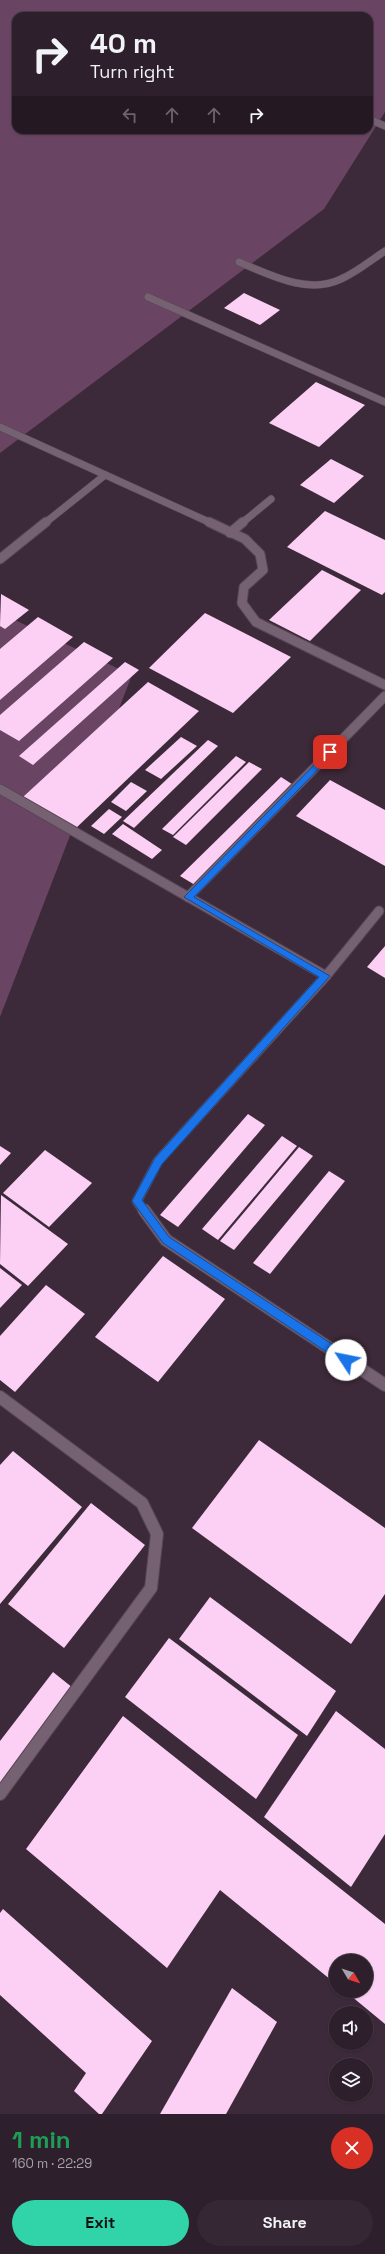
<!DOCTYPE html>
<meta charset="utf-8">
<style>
:root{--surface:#2d1f2b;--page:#352733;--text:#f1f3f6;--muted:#a7a2a9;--line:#483d47;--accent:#31d4a9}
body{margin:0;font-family:"Space Grotesk",sans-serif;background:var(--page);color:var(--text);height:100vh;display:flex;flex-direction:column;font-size:15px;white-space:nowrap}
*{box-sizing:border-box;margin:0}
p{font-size:13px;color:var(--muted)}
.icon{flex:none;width:22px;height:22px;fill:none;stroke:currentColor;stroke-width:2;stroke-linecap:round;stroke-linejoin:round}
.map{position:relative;height:2114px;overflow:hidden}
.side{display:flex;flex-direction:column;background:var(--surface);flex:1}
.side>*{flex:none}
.hud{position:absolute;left:12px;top:12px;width:361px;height:122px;border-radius:12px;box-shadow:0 1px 3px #0004,0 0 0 1px var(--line);background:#2d1f2b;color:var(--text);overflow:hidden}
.needle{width:26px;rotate:129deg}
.controls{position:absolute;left:329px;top:1954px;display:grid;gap:8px}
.controls a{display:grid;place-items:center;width:44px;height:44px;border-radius:50%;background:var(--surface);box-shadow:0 1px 3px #0004,0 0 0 1px var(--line);font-size:20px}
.pin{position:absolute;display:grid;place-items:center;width:34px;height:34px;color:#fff;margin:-17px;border-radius:8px;box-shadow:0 2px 6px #0006}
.me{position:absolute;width:44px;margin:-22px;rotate:304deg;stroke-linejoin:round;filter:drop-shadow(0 0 3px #0008)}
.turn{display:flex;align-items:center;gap:14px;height:84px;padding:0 12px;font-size:18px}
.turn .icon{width:52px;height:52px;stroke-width:2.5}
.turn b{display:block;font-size:28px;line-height:34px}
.lanes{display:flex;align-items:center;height:38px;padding:0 12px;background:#0003;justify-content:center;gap:20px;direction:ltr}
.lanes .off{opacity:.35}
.round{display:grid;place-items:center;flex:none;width:42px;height:42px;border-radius:21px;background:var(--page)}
.headline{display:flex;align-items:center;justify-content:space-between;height:68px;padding:0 12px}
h1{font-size:24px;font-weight:600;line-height:30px;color:#1e9e55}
.cta{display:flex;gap:8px;margin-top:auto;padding:8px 12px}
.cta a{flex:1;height:46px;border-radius:24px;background:var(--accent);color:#111;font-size:16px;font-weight:600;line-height:46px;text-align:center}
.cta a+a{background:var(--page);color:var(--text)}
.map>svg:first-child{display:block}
</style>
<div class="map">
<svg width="385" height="2114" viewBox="0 0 385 2114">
<rect width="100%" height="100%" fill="#3c2939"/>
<g fill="#694563" fill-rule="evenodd">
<path d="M0,0H385V112L324,209L0,453ZM16,16H369V130H16Z"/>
<polygon points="0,613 132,675 0,1017"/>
</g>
<g fill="#fbd0f4">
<polygon points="244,293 280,310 260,325 224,308"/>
<polygon points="316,382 365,405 319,447 269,423"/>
<polygon points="331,459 364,476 334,503 300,485"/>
<polygon points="325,511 385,540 385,592 382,595 287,547"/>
<polygon points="322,570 361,590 310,641 269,620"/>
<polygon points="1,594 29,610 5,629 0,626"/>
<polygon points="205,613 291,657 233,713 149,668"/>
<polygon points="38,617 73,637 0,700 0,649"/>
<polygon points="84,642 113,658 19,741 0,730 0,715"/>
<polygon points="125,662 139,670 33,765 19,756"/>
<polygon points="148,682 199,711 75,829 23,797"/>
<polygon points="181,737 197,746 161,779 145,770"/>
<polygon points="208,740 218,746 134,828 123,821"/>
<polygon points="236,756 246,762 173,835 162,829"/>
<polygon points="249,762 262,769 186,845 173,837"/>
<polygon points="281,777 295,786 195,885 180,876"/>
<polygon points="330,780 385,810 385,866 296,816"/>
<polygon points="131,782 147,791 126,811 111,802"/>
<polygon points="109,809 122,817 104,834 91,826"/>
<polygon points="123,824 162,850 152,859 112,834"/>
<polygon points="385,946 385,978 367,967"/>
<polygon points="248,1114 265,1125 178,1227 160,1215"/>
<polygon points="282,1136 297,1146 218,1240 202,1229"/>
<polygon points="0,1146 11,1153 0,1165"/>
<polygon points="299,1147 313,1156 234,1250 220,1241"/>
<polygon points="45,1150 92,1183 49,1227 3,1193"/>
<polygon points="329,1171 345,1181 270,1274 253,1263"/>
<polygon points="1,1195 68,1244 28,1286 0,1264"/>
<polygon points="163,1256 225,1299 158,1382 95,1337"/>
<polygon points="0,1268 22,1285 0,1308"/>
<polygon points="46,1285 85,1314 15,1392 0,1380 0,1336"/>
<polygon points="259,1440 385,1528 385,1594 351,1644 192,1528"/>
<polygon points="13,1451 82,1507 0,1604 0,1465"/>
<polygon points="91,1503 145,1545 64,1648 8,1604"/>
<polygon points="210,1597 336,1691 307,1736 179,1639"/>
<polygon points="169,1638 298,1735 256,1799 125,1697"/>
<polygon points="53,1672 73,1688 0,1785 0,1741"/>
<polygon points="336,1711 385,1749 385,1834 351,1887 264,1817"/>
<polygon points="123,1716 385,1924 385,2024 345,1991 366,1991 366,1961 336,1961 336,1984 220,1890 167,1968 26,1849"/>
<polygon points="3,1909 152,2041 102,2114 99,2114 74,2091 86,2073 0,1995 0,1913"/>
<polygon points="232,1988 277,2022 226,2114 160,2114"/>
</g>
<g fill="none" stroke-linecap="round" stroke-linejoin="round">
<g stroke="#554653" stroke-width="8">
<g id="minor-far2">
<polyline points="369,119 385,126"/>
<path d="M239,262C270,275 308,295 341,279C357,272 371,260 385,251"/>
<polyline points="148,297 385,402"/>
<polyline points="0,427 211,523"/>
<polyline points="45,523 105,475"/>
<polyline points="242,523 271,499"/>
</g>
</g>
<g stroke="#554653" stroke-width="11">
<g id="minor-far1">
<polyline points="209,522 245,539 260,554 263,570 244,587 242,603 256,622 385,685"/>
<polyline points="230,533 243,522"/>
<polyline points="0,559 46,522"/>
<polyline points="0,789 326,976"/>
<polyline points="188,897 385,696"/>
<polyline points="144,1211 137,1201 158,1161 326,976 379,911"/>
</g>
</g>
<g stroke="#554653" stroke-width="14">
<g id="minor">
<polyline points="144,1210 166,1240 385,1385"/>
<polyline points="0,1397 142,1503 157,1534 151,1588 0,1794"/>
</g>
</g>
<use href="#minor-far2" stroke="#756172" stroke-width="7"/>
<use href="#minor-far1" stroke="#756172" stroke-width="9"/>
<use href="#minor" stroke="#756172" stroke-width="12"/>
</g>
<polygon fill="#1a73e8" stroke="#114b97" points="330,749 333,750 333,754 194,897 330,976 162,1164 142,1200 169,1237 350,1356 351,1360 346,1365 163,1243 132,1201 155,1158 319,977 184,897"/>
</svg>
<div class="controls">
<a><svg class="needle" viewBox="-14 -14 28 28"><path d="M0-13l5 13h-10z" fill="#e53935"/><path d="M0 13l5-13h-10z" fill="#a7a2a9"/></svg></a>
<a><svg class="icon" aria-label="sound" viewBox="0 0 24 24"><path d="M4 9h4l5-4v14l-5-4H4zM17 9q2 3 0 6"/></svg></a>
<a><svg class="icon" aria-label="layers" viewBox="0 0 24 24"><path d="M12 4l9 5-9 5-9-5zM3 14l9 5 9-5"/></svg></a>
</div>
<div class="pin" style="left:330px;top:752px;background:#d93025"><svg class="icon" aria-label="arrive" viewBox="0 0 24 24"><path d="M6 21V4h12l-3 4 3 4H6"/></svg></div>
<svg class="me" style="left:346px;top:1360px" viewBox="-20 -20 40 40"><circle r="19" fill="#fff"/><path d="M0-13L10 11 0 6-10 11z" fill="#1a73e8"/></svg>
<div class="hud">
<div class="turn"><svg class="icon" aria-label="right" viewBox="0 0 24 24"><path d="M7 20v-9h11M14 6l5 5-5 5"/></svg><div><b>40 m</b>Turn right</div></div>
<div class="lanes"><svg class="icon off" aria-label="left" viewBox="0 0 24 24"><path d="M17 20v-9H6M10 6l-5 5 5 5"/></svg><svg class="icon off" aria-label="ahead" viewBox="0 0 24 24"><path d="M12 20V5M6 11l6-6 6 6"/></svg><svg class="icon off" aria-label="ahead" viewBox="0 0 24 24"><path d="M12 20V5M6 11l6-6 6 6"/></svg><svg class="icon" aria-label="right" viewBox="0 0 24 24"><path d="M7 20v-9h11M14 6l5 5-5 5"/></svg></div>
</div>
</div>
<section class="side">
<div class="headline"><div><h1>1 min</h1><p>160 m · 22:29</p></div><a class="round" style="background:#d93025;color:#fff"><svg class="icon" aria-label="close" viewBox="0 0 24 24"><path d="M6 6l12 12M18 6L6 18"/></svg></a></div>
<div class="cta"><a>Exit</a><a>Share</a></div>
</section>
